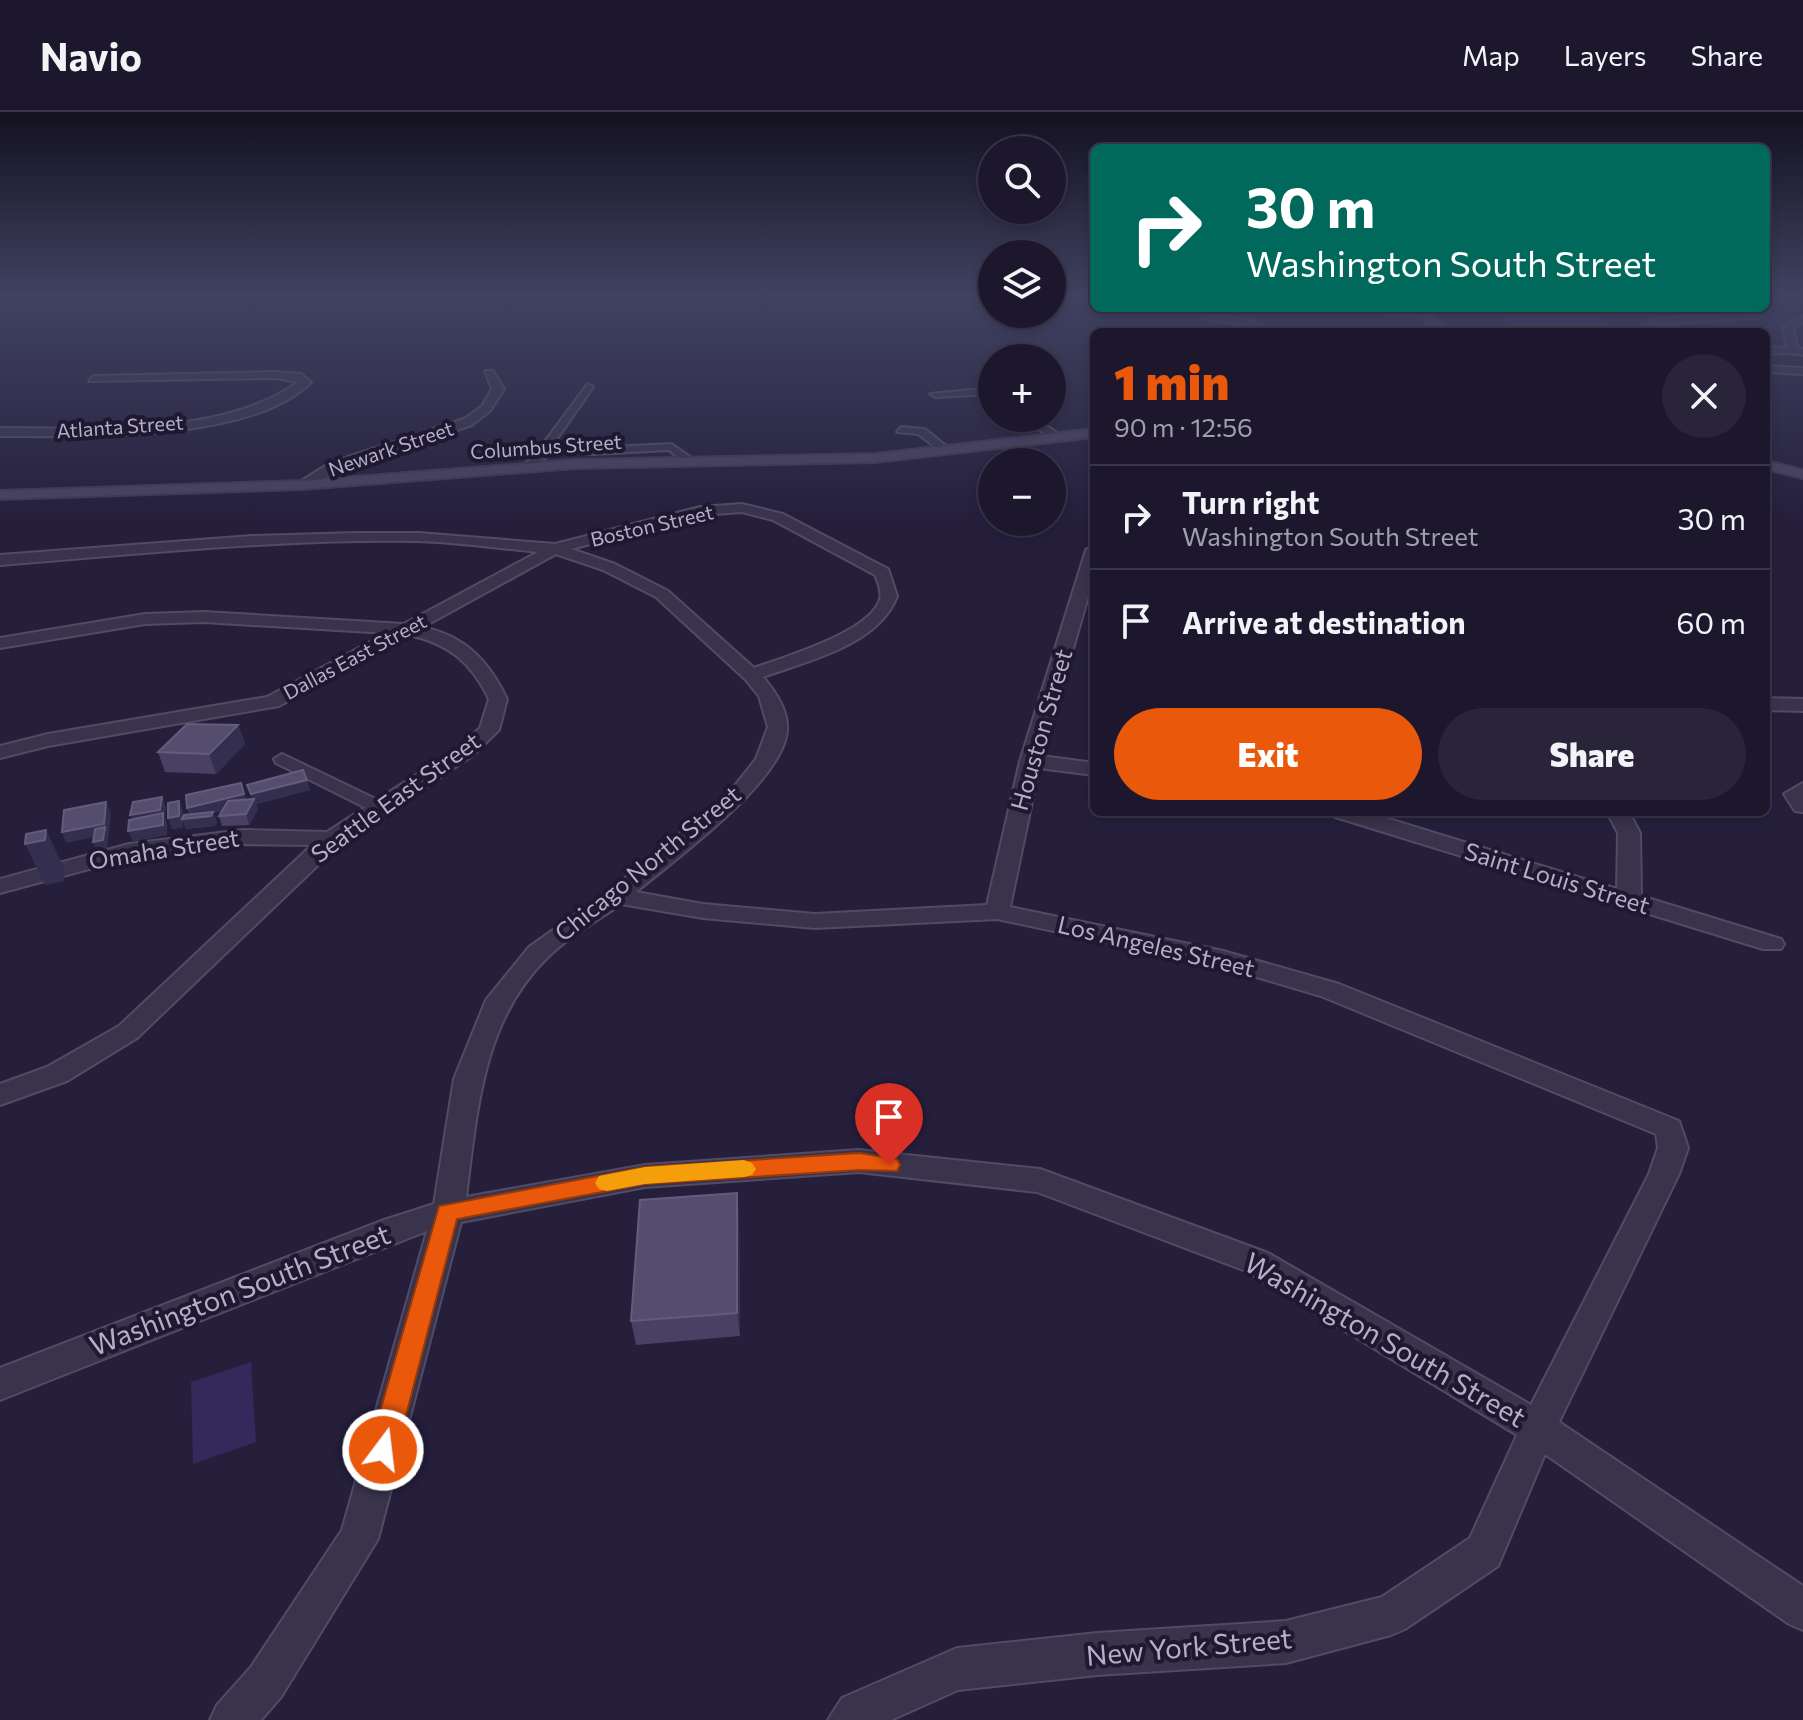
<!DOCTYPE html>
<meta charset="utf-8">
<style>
:root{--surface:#1c172d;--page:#292439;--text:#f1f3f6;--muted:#a09faa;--line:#3a3649;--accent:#ea580c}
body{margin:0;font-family:Commissioner,sans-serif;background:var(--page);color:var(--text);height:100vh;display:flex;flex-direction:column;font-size:30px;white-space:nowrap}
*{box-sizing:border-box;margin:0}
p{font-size:26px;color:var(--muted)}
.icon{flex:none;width:44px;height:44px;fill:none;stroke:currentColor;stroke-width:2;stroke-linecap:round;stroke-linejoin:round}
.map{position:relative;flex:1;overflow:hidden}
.sheet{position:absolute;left:1090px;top:216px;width:680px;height:488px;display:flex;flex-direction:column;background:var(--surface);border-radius:12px;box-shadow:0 4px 12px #0003,0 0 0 2px var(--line)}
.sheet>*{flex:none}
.top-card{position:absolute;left:1090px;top:32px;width:680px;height:168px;border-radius:12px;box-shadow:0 4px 12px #0003,0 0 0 2px var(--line);background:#00695c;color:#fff;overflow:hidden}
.tools{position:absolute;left:978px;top:24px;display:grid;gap:16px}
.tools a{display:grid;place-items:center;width:88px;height:88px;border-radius:50%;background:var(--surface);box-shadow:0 4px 12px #0003,0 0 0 2px var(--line);font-size:40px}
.pin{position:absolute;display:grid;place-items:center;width:68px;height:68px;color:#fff;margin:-82px -34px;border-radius:50% 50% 50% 0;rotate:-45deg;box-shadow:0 0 8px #0007}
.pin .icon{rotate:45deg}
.me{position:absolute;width:88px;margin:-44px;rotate:15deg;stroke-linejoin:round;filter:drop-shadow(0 0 6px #0008)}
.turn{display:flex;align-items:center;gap:28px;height:168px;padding:0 24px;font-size:36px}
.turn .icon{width:104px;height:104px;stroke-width:2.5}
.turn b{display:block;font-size:56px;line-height:68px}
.round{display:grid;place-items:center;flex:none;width:84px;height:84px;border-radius:42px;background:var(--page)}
.overview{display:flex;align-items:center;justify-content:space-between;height:136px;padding:0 24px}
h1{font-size:48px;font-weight:800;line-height:60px;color:var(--accent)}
.cta{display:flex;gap:16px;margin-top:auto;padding:16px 24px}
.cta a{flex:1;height:92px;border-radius:48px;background:var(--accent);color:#fff;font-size:32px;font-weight:800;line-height:92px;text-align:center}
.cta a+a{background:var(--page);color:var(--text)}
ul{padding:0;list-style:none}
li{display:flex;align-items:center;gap:24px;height:104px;padding:0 24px;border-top:2px solid var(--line)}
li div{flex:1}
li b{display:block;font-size:30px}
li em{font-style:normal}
header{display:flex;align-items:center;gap:48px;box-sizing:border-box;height:112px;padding:0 40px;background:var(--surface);border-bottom:2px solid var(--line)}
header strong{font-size:38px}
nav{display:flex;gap:44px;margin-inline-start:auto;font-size:28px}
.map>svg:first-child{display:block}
</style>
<header>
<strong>Navio</strong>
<nav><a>Map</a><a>Layers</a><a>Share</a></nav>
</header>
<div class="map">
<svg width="1803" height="1608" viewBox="0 0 1803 1608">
<rect width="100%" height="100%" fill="#251f3c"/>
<g fill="#33295a">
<polygon points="1503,196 1615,196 1597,200 1610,220 1507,220"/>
<polygon points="251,1250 256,1330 193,1352 191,1270"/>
</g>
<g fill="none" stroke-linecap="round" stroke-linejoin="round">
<g stroke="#514b64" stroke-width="4">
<g id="lane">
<polygon points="1060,183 1075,183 1062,187"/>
<polygon points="1377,196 1425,201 1429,203 1392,203"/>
<polygon points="1766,235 1801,237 1803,242 1766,241"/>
<polygon points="588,272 593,275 556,328 557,333 594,336 671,332 690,345 690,349 682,349 669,338 594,342 554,339 531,357 523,357 523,353 547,335 546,328"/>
<polygon points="992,276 992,282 935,285 930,282"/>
<polygon points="1027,306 1035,306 1060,323 1051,325 1027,310"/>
<polygon points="901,315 925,317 952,339 943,341 918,322 897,320"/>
<polygon points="282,642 386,692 389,696 380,701 374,700 276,651 274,647"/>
</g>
</g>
<g stroke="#514b64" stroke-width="4">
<g id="street">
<polygon points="1758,200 1761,205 1656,213 1646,220 1634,220 1654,207"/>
<polygon points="1211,202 1252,209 1276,220 1208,207"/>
<polygon points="1803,205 1803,211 1793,215 1797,235 1803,237 1803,243 1787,237 1783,214"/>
<polygon points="1766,254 1803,256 1803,262 1766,260"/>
<polygon points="485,259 493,259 504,277 490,299 472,313 340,357 307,376 295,373 330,351 464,307 482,294 492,277"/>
<path d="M275,260L301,262L311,270C251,331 82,324 0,324V316C91,316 222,325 298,270L275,266L89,269L93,264Z"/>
<path d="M742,392L783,402L888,457L897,484C879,533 807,549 763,565C774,578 787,596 787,614C790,665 673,749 636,780L703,792L815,802L987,793L1020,649L1086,438L1094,433V464L1042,644L1094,651V663L1039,656L1010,795L1223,839L1339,872L1679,1009L1688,1036L1679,1062L1559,1310L1803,1474V1518L1789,1512L1545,1342L1498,1454L1405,1517L1391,1523L1286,1551L1097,1563L958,1578L891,1608H828L842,1586L957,1536L1097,1521L1286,1509L1382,1485L1470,1426L1517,1323L1246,1159L1037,1080L859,1060L645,1075L461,1110L378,1427L281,1585L261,1608H210L217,1593L251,1555L342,1418L427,1119L0,1288V1256L381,1109L434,1092L454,967L486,888L529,835L609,779L729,681L756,647L768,615L759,584L745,567L656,485L603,458L556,442L423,515C466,525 488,548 507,587L499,618L472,644L340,732L137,926L67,969L0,993V972L47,955L119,914L312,733L243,732L130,746L0,781V767L129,732L243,718L327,720L458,636L480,616L489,587C471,550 449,532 409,523L279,594L48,634L0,646V634L48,622L267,585L387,521L204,510L145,512L0,536V526L145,502L204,500L404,512L538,440C497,436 456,430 416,429C277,427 138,442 0,453V443L252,424L356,421H419L555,432L700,395ZM742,400L773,408L875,463C878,470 882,479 880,487C871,520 784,545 754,556L668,479L615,452L571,437L700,403ZM621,792L703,806L815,816L997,807L1219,854L1321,884L1656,1022L1658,1036L1649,1062L1531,1293L1268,1141L1040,1057L859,1038L645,1053L466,1085C477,1001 482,909 547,846C568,825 597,809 621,792Z"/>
<polygon points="1766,586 1803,587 1803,599 1766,598"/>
<polygon points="1803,671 1803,700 1795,699 1784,682"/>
<polygon points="1332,700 1366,700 1617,777 1618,721 1607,700 1629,700 1640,721 1641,784 1781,827 1784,832 1781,837 1763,837 1335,705"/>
</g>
</g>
<g stroke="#3f3a52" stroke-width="4">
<g id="secondary">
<path d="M1416,196H1426L1448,220C1431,220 1424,210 1416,196Z"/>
<polygon points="1094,317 1094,325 875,350 575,356 302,377 0,387 0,379 302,369 575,348 875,342"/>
<polygon points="1766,349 1803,358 1803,366 1766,357"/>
</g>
</g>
<use href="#lane" fill="#39334c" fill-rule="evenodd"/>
<use href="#street" fill="#39334c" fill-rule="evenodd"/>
<use href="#secondary" fill="#494160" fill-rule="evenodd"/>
</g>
<g fill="#484163">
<polygon points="238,613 245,632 216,662 165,660 158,640"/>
<polygon points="247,673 310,678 256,692 258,697 249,713 222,714 219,704 222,699 213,701 217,710 215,714 186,717 183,709 183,715 172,717 179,689 183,700 183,705 190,702 187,696 253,687"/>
<polygon points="739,1104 740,1224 636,1233 631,1209"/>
</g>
<g fill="#352f4f">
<polygon points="238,613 245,632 216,662 209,642"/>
<polygon points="307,668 310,678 256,692 258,697 249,713 246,702 254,689 251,682"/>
<polygon points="241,671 248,693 213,701 217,710 215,714 186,717 183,709 183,715 172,717 168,706 179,689 183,700 183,707 191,706 187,696"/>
<polygon points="162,685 166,695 165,705 167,711 167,723 133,730 128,719 135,714 130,703"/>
<polygon points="106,690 111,700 107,739 97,741 93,730 103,723 66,731 62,720"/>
<polygon points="46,718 65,758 64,769 45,773 25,732"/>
<polygon points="737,1081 739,1104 740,1224 737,1201"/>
</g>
<g fill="#544d6e" stroke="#635c7c" stroke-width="2">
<polygon points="187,612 238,613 209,642 158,640"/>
<polygon points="303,658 307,668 251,682 247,673"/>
<polygon points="241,671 244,682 187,696 186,683"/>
<polygon points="162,685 160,698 130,703 133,690"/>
<polygon points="254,687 246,702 219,704 228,689"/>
<polygon points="179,689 179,704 168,706 168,691"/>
<polygon points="106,690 104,712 62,720 64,698"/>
<polygon points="213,700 211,704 182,707 184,703"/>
<polygon points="163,701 163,713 128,719 129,708"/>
<polygon points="105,715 103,728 93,730 95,717"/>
<polygon points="46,718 45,728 25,732 26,722"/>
<polygon points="737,1081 737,1201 631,1209 640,1088"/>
</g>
<linearGradient id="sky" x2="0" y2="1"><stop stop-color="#141121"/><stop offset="0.45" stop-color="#404261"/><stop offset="1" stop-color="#404261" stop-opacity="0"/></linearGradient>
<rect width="1803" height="408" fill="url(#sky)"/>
<polygon fill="#ea580c" stroke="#983908" stroke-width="2" points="859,1041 897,1047 900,1053 897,1059 859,1058 645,1072 457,1107 397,1338 393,1347 383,1350 373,1347 369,1338 439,1094 645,1055"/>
<polygon fill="#f59e0b" points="744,1048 752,1051 756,1057 752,1063 744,1065 645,1072 607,1079 599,1077 595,1071 599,1064 645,1055"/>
<g text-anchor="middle" stroke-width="8" stroke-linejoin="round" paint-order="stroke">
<g font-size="20" fill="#b5aec8" stroke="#1e1931">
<text transform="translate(120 315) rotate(-4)" y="7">Atlanta Street</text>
<text transform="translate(546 335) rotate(-4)" y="7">Columbus Street</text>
<text transform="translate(391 337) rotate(-19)" y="7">Newark Street</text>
<text transform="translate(652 414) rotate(-13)" y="7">Boston Street</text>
<text transform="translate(355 545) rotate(-28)" y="7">Dallas East Street</text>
</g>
<g font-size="24" fill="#b5aec8" stroke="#1e1931">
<text transform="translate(1042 618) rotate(-74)" y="8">Houston Street</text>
<text transform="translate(396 686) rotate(-36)" y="8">Seattle East Street</text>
<text transform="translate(164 738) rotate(-9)" y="8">Omaha Street</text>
<text transform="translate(648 752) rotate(-39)" y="8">Chicago North Street</text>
<text transform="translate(1557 767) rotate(17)" y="8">Saint Louis Street</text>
<text transform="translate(1156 835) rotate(13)" y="8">Los Angeles Street</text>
</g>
<g font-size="28" fill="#b5aec8" stroke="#1e1931">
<text transform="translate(240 1178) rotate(-21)" y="10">Washington South Street</text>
<text transform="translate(1385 1228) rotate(30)" y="10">Washington South Street</text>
<text transform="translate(1189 1535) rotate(-5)" y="10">New York Street</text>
</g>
</g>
</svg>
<div class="tools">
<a><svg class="icon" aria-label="search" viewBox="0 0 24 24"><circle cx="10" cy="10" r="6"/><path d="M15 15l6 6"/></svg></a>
<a><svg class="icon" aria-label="layers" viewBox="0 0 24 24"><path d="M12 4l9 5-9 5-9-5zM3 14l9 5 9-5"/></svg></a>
<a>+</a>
<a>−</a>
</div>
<div class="pin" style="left:889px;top:1053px;background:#d93025"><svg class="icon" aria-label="arrive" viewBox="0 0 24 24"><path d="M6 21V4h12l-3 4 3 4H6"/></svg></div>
<svg class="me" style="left:383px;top:1338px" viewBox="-20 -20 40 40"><circle r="17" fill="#ea580c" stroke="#fff" stroke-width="3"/><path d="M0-11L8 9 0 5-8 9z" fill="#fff"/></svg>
<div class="top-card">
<div class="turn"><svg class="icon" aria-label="right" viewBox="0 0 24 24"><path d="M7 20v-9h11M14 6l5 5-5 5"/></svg><div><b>30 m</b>Washington South Street</div></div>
</div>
<section class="sheet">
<div class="overview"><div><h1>1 min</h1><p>90 m · 12:56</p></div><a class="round"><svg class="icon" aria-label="close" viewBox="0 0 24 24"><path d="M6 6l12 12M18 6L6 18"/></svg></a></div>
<ul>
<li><svg class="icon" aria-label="right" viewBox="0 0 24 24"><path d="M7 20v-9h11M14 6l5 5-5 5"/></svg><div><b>Turn right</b><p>Washington South Street</p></div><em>30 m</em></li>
<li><svg class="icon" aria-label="arrive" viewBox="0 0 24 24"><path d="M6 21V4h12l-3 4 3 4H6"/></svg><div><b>Arrive at destination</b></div><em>60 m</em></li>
</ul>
<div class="cta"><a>Exit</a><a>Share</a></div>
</section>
</div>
